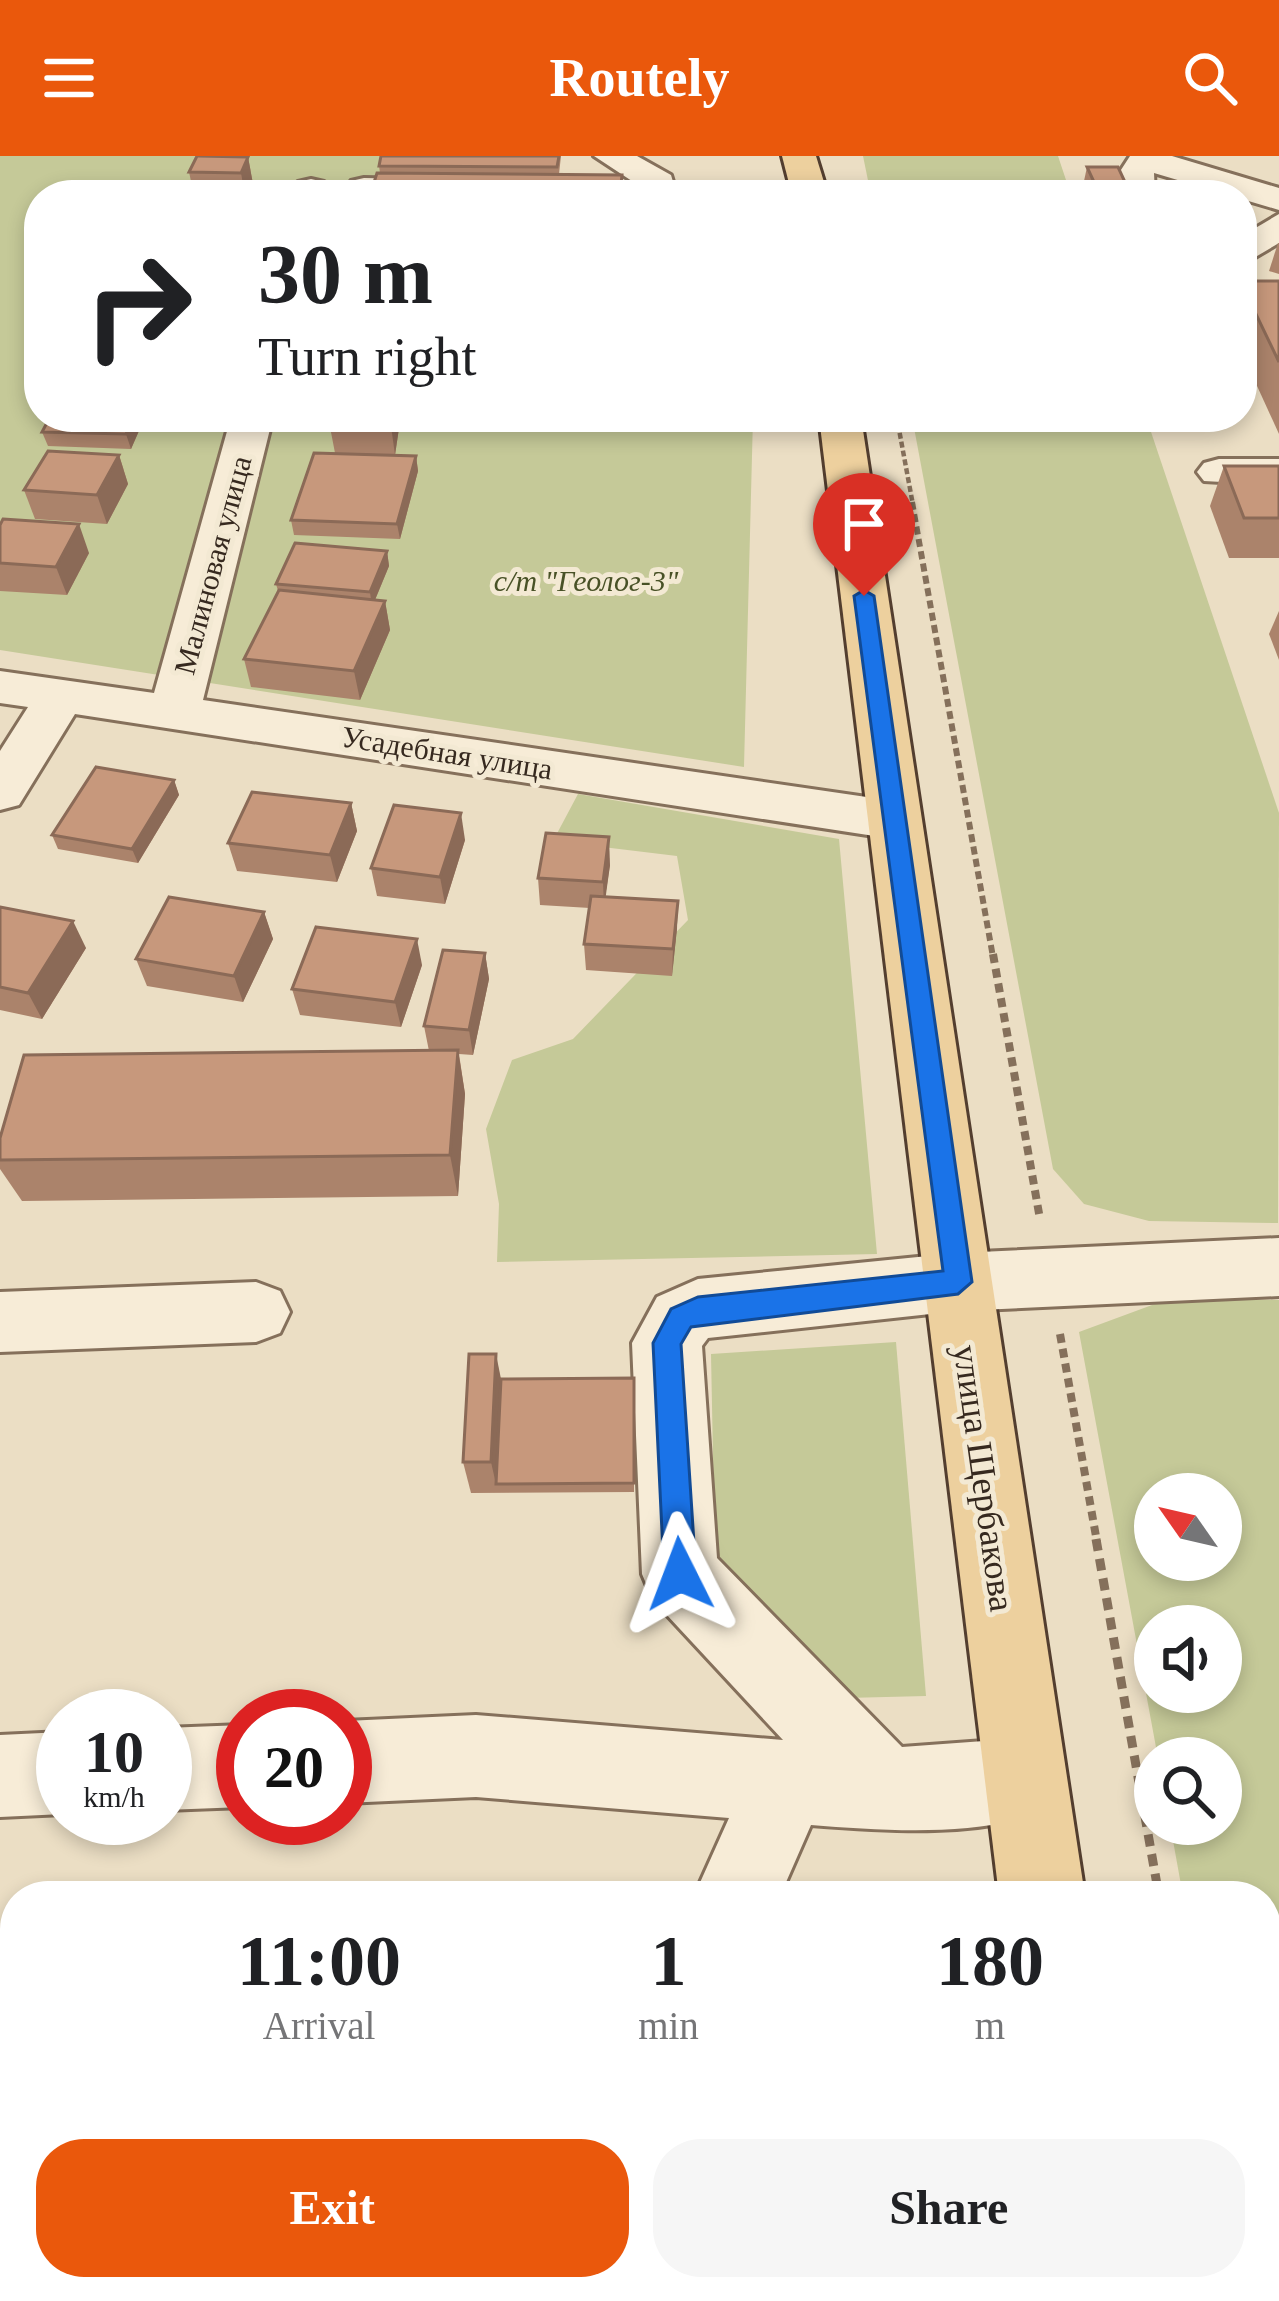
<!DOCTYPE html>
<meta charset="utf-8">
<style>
:root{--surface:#fff;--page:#f6f6f6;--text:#202124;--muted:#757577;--accent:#ea580c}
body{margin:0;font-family:"Times New Roman",serif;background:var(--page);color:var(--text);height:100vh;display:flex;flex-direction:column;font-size:45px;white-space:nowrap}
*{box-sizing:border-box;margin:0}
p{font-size:39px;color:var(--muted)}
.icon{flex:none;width:66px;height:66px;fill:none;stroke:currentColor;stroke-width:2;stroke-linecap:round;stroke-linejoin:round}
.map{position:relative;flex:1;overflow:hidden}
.details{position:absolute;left:0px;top:1725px;width:1281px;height:420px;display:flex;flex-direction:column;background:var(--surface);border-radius:48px 48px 0 0;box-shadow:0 6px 18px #0003}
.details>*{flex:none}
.banner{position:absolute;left:24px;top:24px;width:1233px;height:252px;border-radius:48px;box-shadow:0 6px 18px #0003;background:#fff;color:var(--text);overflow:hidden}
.needle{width:78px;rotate:304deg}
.fabs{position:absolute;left:1134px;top:1317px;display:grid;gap:24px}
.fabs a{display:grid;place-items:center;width:108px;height:108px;border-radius:50%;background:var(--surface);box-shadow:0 6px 18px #0003;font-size:60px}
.speed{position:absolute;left:36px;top:1533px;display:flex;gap:24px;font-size:60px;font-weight:700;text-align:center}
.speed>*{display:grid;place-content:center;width:156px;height:156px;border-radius:50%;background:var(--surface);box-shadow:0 6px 18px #0003;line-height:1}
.speed small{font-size:30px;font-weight:400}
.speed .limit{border:18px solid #d22;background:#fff;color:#111}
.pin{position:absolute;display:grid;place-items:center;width:102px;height:102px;color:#fff;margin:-123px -51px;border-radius:50% 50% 50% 0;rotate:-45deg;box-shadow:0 0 12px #0007}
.pin .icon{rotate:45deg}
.me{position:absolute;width:132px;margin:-66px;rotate:357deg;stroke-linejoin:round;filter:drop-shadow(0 0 9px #0008)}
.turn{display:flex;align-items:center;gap:42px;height:252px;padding:0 36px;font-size:54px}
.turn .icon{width:156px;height:156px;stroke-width:2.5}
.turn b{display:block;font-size:84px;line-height:102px}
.eta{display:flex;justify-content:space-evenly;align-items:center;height:204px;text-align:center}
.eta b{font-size:72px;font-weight:700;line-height:84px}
.action{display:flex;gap:24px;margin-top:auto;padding:24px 36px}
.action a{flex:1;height:138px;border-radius:48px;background:var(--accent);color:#fff;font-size:48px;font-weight:700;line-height:138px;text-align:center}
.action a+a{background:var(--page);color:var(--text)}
header{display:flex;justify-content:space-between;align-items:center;height:156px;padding:0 36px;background:var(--accent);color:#fff;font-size:54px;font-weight:700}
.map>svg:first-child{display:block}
</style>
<header><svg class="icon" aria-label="menu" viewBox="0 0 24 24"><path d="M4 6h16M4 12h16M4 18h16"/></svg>Routely<svg class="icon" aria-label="search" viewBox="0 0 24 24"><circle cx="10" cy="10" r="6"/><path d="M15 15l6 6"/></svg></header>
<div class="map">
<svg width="1279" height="2145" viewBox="0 0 1279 2145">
<rect width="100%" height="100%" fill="#ebdec4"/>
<g fill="#c5c998" fill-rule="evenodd">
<polygon points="0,0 390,0 402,39 39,39 39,261 753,261 744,611 0,494"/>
<polygon points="863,0 1058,0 1071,39 871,39"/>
<polygon points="912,261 1146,261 1279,657 1278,1067 1149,1065 1084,1048 1053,1013"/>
<polygon points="578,638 839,683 877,1098 497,1106 499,1048 486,973 512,904 573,883 688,764 677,700 553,685"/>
<path d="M1171,1142L1279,1144V2145H1259L1256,2130H1266V1740H1183L1170,1668H1221V1602H1158L1079,1176ZM1155,1338H1221V1404H1155ZM1155,1470H1221V1536H1155Z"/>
<polygon points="896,1186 926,1540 846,1542 715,1404 711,1198"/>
</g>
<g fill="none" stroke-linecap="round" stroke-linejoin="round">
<g stroke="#85705b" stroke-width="6">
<g id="minor">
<polygon points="594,0 637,0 671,19 677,39 641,39 641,31"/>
<polygon points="1130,0 1172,0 1279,32 1279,54 1154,17 1155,39 1119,39 1119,17"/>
<polygon points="364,22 462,24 480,35 344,39 351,25"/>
<polygon points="311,23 324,26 328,39 292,39 298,26"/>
<polygon points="1279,58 1279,87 1242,109 1242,80"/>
<polygon points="231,261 273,261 203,544 894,645 913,651 921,664 913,677 894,683 75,558 19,649 0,654 0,595 28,551 0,547 0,515 154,537"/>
<polygon points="1219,303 1279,303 1279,329 1204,325 1197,316 1204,307"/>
<path d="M1279,1082V1140L958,1155L708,1182L702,1190L717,1402L902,1591L1026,1582L1055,1594L1067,1623L1055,1652C982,1682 888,1675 811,1669L780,1740H694L729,1662L476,1641L345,1647V1565L476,1559L783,1584L653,1444L642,1418L632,1187L657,1141L698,1123L958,1097Z"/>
<polygon points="256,1126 280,1135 290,1156 280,1177 256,1186 0,1196 0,1136"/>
<polygon points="243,1569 243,1651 165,1654 165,1572"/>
<polygon points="63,1576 63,1658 0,1661 0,1579"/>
<polygon points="673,2130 771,2130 772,2145 674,2145"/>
</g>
</g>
<g stroke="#533e2f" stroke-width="6">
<g id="major">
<polygon points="782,0 816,0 828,39 792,39"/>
<polygon points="819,261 861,261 1085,1740 999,1740"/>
<polygon points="1047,2130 1145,2130 1147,2145 1049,2145"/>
</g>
</g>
<polyline stroke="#85705b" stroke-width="4.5" stroke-dasharray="6 3" stroke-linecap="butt" points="898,268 913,349"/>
<polyline stroke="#85705b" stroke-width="6" stroke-dasharray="8 4.5" stroke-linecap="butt" points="912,346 993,801"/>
<g stroke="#85705b" stroke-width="8" stroke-dasharray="9 6" stroke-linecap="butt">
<polyline points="993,798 1040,1063"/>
<polyline points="1060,1178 1097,1386"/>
</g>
<g stroke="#85705b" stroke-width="9" stroke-dasharray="12 8" stroke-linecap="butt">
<polyline points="1096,1383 1159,1740"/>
<polyline points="1228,2130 1231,2145"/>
</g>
<use href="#minor" fill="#f7ecd7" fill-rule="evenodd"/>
<use href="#major" fill="#edd09e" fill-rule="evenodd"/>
</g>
<g fill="#ab836b">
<polygon points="381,0 561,0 559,18 622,19 622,39 370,39 380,17 379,10"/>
<polygon points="248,1 253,28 248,39 194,39 189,16"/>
<polygon points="1087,11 1131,39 1090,39 1084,25"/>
<polygon points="1278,87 1279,87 1279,118 1269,115"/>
<polygon points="1242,125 1279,125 1279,278 1242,197"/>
<polygon points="145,261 131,293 48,290 42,276"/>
<polygon points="332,261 397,261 399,272 395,299 416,300 418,315 400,383 294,379 291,364 335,297 330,271"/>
<polygon points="119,299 128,328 107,368 35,363 24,334"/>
<polygon points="1224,310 1279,310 1279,402 1229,402 1210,350"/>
<polygon points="0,369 89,397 67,439 0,435"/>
<polygon points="387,395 389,410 375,444 385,445 390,474 360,544 251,531 244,503 278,435 276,428"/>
<polygon points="1279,455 1279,504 1269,478"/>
<polygon points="174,624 179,639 138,707 58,693 52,679"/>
<polygon points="351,647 357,675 337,726 237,715 228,687"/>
<polygon points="465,684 445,748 377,740 371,712"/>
<polygon points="610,709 605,741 677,772 672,820 586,814 584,788 590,752 540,749 538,722"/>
<polygon points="0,751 86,792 42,863 0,854"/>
<polygon points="264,756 273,783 243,846 147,830 136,803"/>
<polygon points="485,797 489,823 473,899 459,898 465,938 458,1040 22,1045 0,1013 0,982 429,895 424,870"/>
<polygon points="422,809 401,871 300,859 292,833"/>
<polygon points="634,1222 634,1336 471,1337 463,1306 501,1223"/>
</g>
<g fill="#8b6a57">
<polygon points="248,1 253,28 248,39 245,39 241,17"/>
<polygon points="134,261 145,261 131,293 126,278"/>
<polygon points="392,261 397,261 399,272 395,299 391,270"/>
<polygon points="119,299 128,328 107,368 97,339"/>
<polygon points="416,300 418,315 400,383 397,368"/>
<polygon points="79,368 89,397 67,439 56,411"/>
<polygon points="387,395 389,410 372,451 370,436"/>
<polygon points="385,445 390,474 360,544 354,515"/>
<polygon points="174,624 179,639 138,707 132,693"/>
<polygon points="351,647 357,675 337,726 330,699"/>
<polygon points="461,657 465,684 445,748 440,721"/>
<polygon points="609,681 610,709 604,753 603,726"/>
<polygon points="678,745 677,772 672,820 673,793"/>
<polygon points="264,756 273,783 243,846 234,820"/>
<polygon points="73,765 86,792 42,863 28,837"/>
<polygon points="417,783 422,809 401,871 395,846"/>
<polygon points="485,797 489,823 473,899 469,874"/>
<polygon points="458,894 465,938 458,1040 450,999"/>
<polygon points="496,1198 503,1233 496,1328 491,1306"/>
</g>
<g fill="#c7987c" stroke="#8b6a57" stroke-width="3">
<polygon points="197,0 198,0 248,1 241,17 189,16"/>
<polygon points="381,0 559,0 557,11 379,10"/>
<polygon points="1087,11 1118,11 1131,39 1100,39"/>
<polygon points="377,17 622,19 620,39 370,39"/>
<polygon points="1242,125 1279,125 1279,206 1242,129"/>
<polygon points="50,261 134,261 126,278 42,276"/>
<polygon points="332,261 392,261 391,270 330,271"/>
<polygon points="48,295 119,299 97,339 24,334"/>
<polygon points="314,297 416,300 397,368 291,364"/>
<polygon points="1224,310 1279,310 1279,362 1244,362"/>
<polygon points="3,363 79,368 56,411 0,407 0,369"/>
<polygon points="295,387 387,395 370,436 276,428"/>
<polygon points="279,434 385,445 354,515 244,503"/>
<polygon points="96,611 174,624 132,693 52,679"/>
<polygon points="252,636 351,647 330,699 228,687"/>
<polygon points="394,649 461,657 440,721 371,712"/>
<polygon points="546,677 609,681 603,726 538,722"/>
<polygon points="591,740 678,745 673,793 584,788"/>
<polygon points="169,741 264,756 234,820 136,803"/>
<polygon points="0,751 73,765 28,837 0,831"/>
<polygon points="316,771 417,783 395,846 292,833"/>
<polygon points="443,794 485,797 469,874 424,870"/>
<polygon points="458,894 450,999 0,1004 0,982 24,899"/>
<polygon points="469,1198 496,1198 491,1306 463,1306"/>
<polygon points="634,1222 634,1327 496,1328 501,1223"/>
</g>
<polygon fill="#1a73e8" stroke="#114b97" stroke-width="3" points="864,434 874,440 972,1126 958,1138 691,1171 681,1188 696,1418 691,1428 680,1433 669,1428 664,1418 653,1187 671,1153 698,1141 943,1115 854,440"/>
<g text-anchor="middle" stroke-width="10" stroke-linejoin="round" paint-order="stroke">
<g font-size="30" fill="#36291f" stroke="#f3e9d3">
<text transform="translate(213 409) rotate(-75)" y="10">Малиновая улица</text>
<text transform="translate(447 597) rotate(9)" y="10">Усадебная улица</text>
</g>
<g font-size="30" font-style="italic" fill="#485126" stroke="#f3e9d3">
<text x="586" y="435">с/т "Геолог-3"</text>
</g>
<g font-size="36" fill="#36291f" stroke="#f3e9d3">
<text transform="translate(985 1322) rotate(82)" y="13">улица Щербакова</text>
</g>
</g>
</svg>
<div class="fabs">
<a><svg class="needle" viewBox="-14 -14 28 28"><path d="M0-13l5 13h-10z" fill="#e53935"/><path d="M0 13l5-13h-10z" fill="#757577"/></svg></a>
<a><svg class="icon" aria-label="sound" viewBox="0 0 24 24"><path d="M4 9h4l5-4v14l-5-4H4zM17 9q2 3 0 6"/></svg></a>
<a><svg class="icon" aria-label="search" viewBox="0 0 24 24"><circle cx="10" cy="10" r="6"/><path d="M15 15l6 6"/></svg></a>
</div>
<div class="speed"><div>10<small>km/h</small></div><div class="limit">20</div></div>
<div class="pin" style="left:864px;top:440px;background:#d93025"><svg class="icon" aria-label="arrive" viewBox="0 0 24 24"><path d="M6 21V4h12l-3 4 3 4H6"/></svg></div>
<svg class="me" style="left:680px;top:1418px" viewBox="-20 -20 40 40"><path d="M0-17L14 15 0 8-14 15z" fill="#1a73e8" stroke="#fff" stroke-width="4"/></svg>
<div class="banner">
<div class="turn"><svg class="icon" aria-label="right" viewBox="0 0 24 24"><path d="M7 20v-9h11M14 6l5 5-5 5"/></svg><div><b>30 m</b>Turn right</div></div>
</div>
<section class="details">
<div class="eta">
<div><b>11:00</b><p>Arrival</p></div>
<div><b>1</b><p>min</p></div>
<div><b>180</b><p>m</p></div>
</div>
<div class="action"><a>Exit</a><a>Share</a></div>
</section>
</div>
